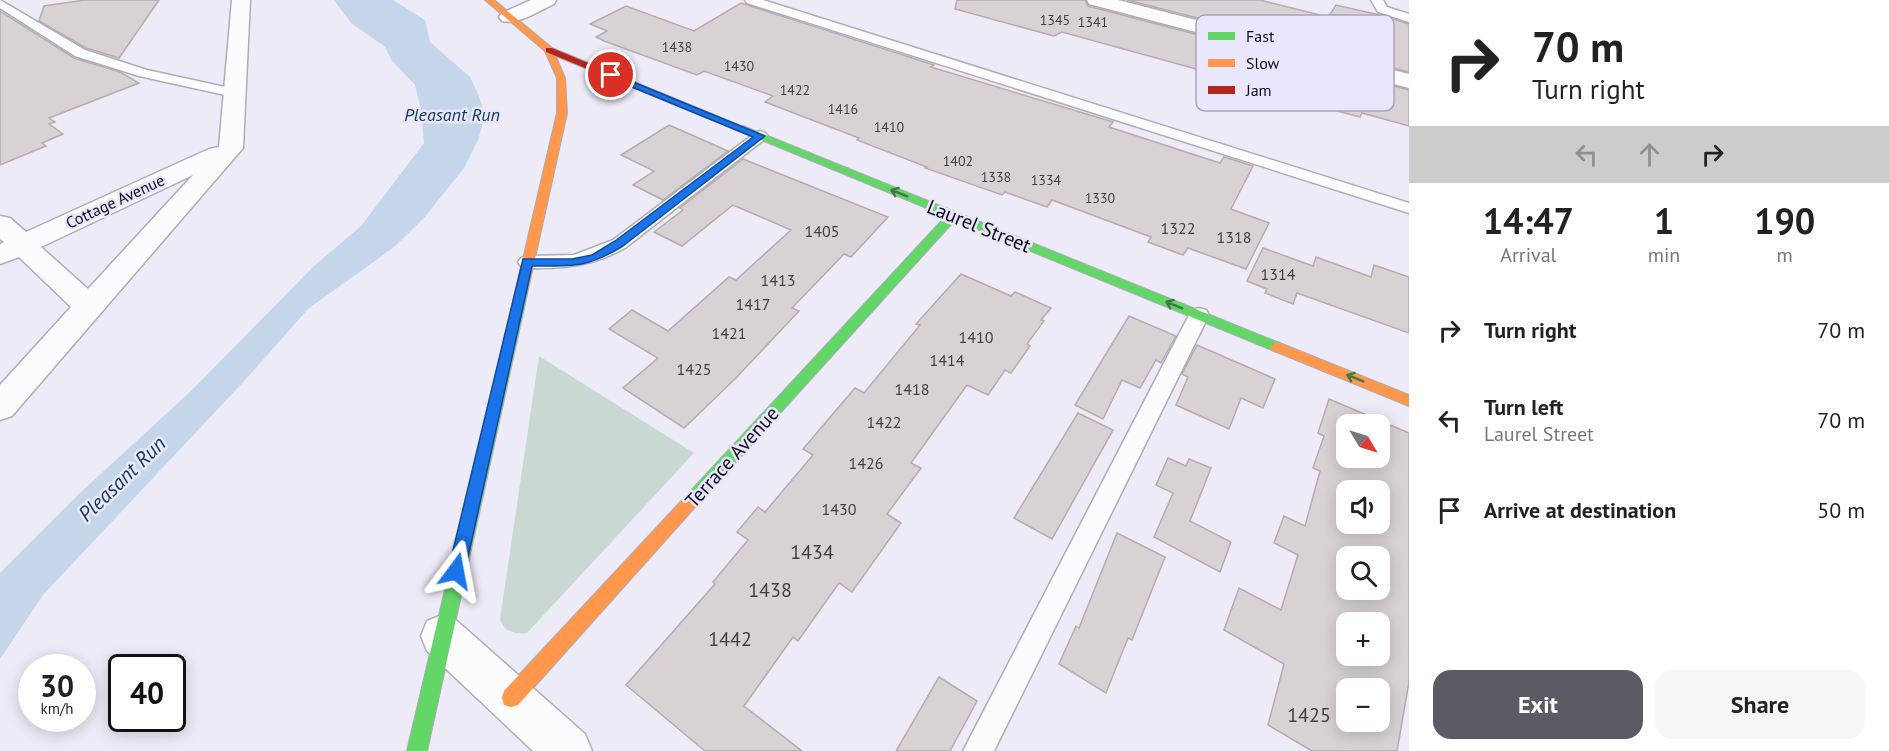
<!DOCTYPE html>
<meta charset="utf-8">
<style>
:root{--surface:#fff;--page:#f6f6f6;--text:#222;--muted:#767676;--accent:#5c5a64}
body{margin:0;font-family:"PT Sans",sans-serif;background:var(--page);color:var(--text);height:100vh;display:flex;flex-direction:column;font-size:22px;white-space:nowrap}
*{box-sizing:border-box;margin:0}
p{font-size:20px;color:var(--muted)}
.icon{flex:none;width:33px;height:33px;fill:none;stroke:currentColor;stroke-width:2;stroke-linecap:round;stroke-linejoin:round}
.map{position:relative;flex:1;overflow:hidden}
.panel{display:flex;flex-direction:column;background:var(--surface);width:480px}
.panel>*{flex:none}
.top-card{background:#fff;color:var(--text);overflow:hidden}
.needle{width:39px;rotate:128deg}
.fabs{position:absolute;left:1336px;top:414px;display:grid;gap:12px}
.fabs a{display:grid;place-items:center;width:54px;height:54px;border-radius:12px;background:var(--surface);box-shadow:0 3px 15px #0003;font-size:30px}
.speed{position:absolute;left:18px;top:654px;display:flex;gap:12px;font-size:30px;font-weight:700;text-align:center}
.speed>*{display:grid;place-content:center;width:78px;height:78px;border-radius:50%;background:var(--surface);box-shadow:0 3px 15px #0003;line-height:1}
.speed small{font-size:15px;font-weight:400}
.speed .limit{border:3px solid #111;border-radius:9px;background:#fff;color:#111}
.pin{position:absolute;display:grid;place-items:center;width:51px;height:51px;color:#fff;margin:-26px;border:3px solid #fff;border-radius:50%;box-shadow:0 2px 6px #0007}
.me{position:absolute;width:66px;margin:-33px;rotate:13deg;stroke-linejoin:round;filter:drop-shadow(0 0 4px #0008)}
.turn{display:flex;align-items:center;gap:21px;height:126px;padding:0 24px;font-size:27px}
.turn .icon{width:78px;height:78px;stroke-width:2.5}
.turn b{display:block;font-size:42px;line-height:51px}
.lanes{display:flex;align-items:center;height:57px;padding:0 24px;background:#0003;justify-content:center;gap:30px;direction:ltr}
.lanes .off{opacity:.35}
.eta{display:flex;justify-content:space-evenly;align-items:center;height:102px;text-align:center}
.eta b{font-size:36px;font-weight:700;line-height:42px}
.cta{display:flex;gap:12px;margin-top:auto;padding:12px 24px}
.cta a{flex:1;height:69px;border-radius:18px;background:var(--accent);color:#fff;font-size:24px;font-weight:700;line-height:69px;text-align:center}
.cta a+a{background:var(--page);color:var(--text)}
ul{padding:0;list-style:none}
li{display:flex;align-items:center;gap:18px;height:90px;padding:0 24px}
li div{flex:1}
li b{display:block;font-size:22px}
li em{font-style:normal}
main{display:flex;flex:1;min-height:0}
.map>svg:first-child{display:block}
</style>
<main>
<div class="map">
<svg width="1409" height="751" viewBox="0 0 1409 751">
<rect width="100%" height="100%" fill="#eeebf8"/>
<path fill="#cad8d3" d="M539,356L694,453L527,633C515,635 503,631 500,619Z"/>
<polygon fill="#c5d6eb" points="334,0 393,0 425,20 430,42 470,77 479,96 485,116 478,140 464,168 424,218 393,248 308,309 247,378 43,595 0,659 0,573 81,492 191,391 314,266 361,226 424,143 421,110 415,85 392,61 385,47 351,23"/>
<g fill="#d8d2d4" stroke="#b3adaf" stroke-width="1.5" fill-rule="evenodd">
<polygon points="85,0 159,0 119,58 86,48 39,21 44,6"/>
<polygon points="957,0 1085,0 1088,6 1409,90 1409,126 1362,113 1360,117 1239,85 1205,75 1207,72 1062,32 1054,36 955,9"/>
<polygon points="1127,0 1260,0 1324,16 1329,16 1336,5 1384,16 1409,24 1409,72"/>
<polygon points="741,3 934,65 931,67 1113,122 1109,127 1220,163 1224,157 1253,166 1231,209 1269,223 1246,269 1188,248 1183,255 1148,242 1151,237 1052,200 1047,207 1005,192 1002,195 925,168 927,167 857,140 859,138 765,102 773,96 704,71 697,75 604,41 596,37 607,31 590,24 626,6 694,31"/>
<polygon points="0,11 74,58 120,72 139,83 49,118 55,122 49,124 63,134 42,143 46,146 0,165"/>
<polygon points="669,125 728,151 663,200 633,185 654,171 621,155"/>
<polygon points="743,159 888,217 851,257 844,254 792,308 799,311 735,379 684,428 623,388 658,358 609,329 632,310 668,331 729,277 736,280 791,230 733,205 682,246 654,232 683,210 680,208"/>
<polygon points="1263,248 1313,266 1316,257 1371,277 1374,265 1409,277 1409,333 1297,293 1293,304 1265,293 1267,289 1247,281"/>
<polygon points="961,274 1011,296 1015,292 1051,308 1041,320 1044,321 1027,344 1030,346 1011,373 1005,370 988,395 967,385 911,463 921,468 887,514 901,523 852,592 839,583 798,641 793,637 744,706 802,751 705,751 626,685 715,584 713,582 748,540 737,532 758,507 765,512 813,455 803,449 855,388 864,393 920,325 916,324"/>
<polygon points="1129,316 1176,336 1161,363 1156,360 1140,388 1122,380 1103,419 1075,405"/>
<polygon points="1197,345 1275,379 1263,408 1241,398 1229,429 1176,405 1188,377 1182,374"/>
<path d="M1329,399L1409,433V682L1397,751H1312L1268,725L1284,664L1224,630L1239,588L1281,610L1298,555L1274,543L1284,516L1305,526L1320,471L1313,468L1324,436L1318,433ZM1347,424H1380V458H1347ZM1347,490H1380V524H1347ZM1347,556H1380V590H1347ZM1347,622H1380V656H1347ZM1347,688H1380V722H1347Z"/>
<polygon points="1078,413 1113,430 1052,539 1014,518"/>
<polygon points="1168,458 1186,466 1189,459 1211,468 1190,521 1231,542 1220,572 1154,537 1173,493 1156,485"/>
<polygon points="1117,533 1165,557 1132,640 1128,638 1106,693 1059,664 1076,626 1079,628"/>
<polygon points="939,677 977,701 950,751 896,751"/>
</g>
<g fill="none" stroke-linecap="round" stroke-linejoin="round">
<g stroke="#aeacb7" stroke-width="3">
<g id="lane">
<polygon points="0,0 85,50 147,70 239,90 241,93 234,97 139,76 75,56 0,8"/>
<polygon points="745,0 763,0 1409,203 1409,213 747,3"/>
<polygon points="1371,0 1383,0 1387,7 1409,14 1409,22 1378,12"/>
<path d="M760,131L765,133L768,136L765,139L625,248C593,266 564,269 527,268L521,266L518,262L521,258L527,256L574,255L613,240L755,133Z"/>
<polygon points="1199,308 1206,310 1209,315 994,751 963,751 1189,315 1192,310"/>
</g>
</g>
<g stroke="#aeacb7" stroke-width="3">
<g id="street">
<path d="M232,0H250L243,148L12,416L0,420V385L71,307L19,257L0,264V244L4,242L0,239V216L10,218L26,232L209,149L219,147ZM193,175L88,289L41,247Z"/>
<path d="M531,0H556L554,4C539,11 518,25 502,21L499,17L502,13Z"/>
<polygon points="1087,0 1118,0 1409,74 1409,88 1089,4"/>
<polygon points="442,615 457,621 585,734 592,751 533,751 427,651 421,636 427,621"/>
</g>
</g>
<g stroke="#aeacb7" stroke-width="2">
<g id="fast">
<polygon points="743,126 1282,344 1284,347 1277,352 1272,350 955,220 696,506 691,508 686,506 683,501 686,496 946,216 740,131 740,127"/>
<polygon points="523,281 529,285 427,751 407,751 517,285"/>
</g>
</g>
<g stroke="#aeacb7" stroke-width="2">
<g id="slow">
<polygon points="485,0 494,0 552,48 565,78 567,113 529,285 523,289 517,285 557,113 557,78 545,51"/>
<polygon points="1277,342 1409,395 1409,406 1272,350 1270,347"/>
<polygon points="691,494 696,496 699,501 696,506 518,705 511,707 504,705 502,698 504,691 686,496"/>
</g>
</g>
<g stroke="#aeacb7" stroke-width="2">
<polygon id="jam" points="546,48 552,48 748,129 740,131 546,52"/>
</g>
<use href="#lane" fill="#fcfcfe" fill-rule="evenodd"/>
<use href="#street" fill="#fcfcfe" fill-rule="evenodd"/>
<use href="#fast" fill="#63d668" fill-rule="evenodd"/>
<use href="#slow" fill="#ff974d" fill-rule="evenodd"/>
<use href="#jam" fill="#b3261e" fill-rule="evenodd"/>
</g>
<defs><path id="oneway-shaft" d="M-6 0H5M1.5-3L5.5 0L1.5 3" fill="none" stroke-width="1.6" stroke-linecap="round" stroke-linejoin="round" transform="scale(1.5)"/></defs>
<g stroke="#3c7b43">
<use href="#oneway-shaft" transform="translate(899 193) rotate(-158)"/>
<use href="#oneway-shaft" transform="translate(1174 305) rotate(-158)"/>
<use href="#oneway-shaft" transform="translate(1355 378) rotate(-158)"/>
</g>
<path fill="#1a73e8" stroke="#114b97" stroke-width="1.5" d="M611,73L765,136L623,246C587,268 573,266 532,266L465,571L462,576L456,579L450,576L448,571L523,259H572L592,255L615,241L753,137L608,77L606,75Z"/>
<g text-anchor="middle" stroke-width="5" stroke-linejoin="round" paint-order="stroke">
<g font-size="14" fill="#403e45">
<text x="1055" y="25">1345</text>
<text x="1093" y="27">1341</text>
<text x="677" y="52">1438</text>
<text x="739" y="71">1430</text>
<text x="795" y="95">1422</text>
<text x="843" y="114">1416</text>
<text x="889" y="132">1410</text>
<text x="958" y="166">1402</text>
<text x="996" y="182">1338</text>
<text x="1046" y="185">1334</text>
<text x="1100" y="203">1330</text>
</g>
<g font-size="16" fill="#0d0c15" stroke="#eae6fd">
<text transform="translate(115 201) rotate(-25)" y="6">Cottage Avenue</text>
</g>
<g font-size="16" fill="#403e45">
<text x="1178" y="234">1322</text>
<text x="822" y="237">1405</text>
<text x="1234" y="243">1318</text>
<text x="1278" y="280">1314</text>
<text x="778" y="286">1413</text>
<text x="753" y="310">1417</text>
<text x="729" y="339">1421</text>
<text x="976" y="343">1410</text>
<text x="947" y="366">1414</text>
<text x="694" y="375">1425</text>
<text x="912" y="395">1418</text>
<text x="884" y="428">1422</text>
<text x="866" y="469">1426</text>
<text x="839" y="515">1430</text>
</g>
<g font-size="18" font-style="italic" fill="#0e3859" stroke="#eae6fd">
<text x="452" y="121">Pleasant Run</text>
</g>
<g font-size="20" fill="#0d0c15" stroke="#eae6fd">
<text transform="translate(979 226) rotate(22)" y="7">Laurel Street</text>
<text transform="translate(732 457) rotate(-48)" y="7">Terrace Avenue</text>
</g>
<g font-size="20" fill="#403e45">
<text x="812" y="559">1434</text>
<text x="770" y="597">1438</text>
<text x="730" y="646">1442</text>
<text x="1309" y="722">1425</text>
</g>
<g font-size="21" font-style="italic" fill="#0e3859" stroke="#eae6fd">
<text transform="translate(122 479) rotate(-44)" y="7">Pleasant Run</text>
</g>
</g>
<rect x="1196" y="15" width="198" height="96" rx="9" fill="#eae6fd" stroke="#a8a5b7" stroke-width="1.5"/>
<rect x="1208" y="32" width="27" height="8" fill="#63d668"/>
<rect x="1208" y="59" width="27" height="8" fill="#ff974d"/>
<rect x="1208" y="86" width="27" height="8" fill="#b3261e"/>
<g font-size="16" fill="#0d0c15">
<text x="1246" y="42">Fast</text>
<text x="1246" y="69">Slow</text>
<text x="1246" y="96">Jam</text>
</g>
</svg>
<div class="fabs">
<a><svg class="needle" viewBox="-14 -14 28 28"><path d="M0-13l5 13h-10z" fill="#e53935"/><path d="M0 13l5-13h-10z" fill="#767676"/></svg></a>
<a><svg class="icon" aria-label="sound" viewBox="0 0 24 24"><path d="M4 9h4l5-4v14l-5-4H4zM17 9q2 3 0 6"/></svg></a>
<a><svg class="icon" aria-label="search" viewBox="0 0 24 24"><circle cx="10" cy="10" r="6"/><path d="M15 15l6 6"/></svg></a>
<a>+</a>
<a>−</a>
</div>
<div class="speed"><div>30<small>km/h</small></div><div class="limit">40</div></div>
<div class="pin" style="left:611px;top:75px;background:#d93025"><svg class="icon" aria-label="arrive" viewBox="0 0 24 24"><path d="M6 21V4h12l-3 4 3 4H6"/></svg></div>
<svg class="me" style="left:456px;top:571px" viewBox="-20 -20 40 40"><path d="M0-17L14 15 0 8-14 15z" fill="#1a73e8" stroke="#fff" stroke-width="4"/></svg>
</div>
<section class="panel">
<div class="top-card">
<div class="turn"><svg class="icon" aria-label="right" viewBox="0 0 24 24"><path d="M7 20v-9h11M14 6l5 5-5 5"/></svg><div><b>70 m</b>Turn right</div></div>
<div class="lanes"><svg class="icon off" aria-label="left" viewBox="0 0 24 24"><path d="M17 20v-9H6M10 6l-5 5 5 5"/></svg><svg class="icon off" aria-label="ahead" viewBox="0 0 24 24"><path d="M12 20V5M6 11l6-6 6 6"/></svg><svg class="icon" aria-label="right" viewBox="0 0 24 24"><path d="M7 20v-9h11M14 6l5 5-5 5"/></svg></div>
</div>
<div class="eta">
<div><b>14:47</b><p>Arrival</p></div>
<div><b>1</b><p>min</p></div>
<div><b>190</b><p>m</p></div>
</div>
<ul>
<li><svg class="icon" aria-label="right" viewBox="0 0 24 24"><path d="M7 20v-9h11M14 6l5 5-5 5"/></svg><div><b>Turn right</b></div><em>70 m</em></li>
<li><svg class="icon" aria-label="left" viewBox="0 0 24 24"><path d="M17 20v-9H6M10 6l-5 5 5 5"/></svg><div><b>Turn left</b><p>Laurel Street</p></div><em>70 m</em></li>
<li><svg class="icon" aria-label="arrive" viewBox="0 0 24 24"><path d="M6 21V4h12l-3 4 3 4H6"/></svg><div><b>Arrive at destination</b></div><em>50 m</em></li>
</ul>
<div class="cta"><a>Exit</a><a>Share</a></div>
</section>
</main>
